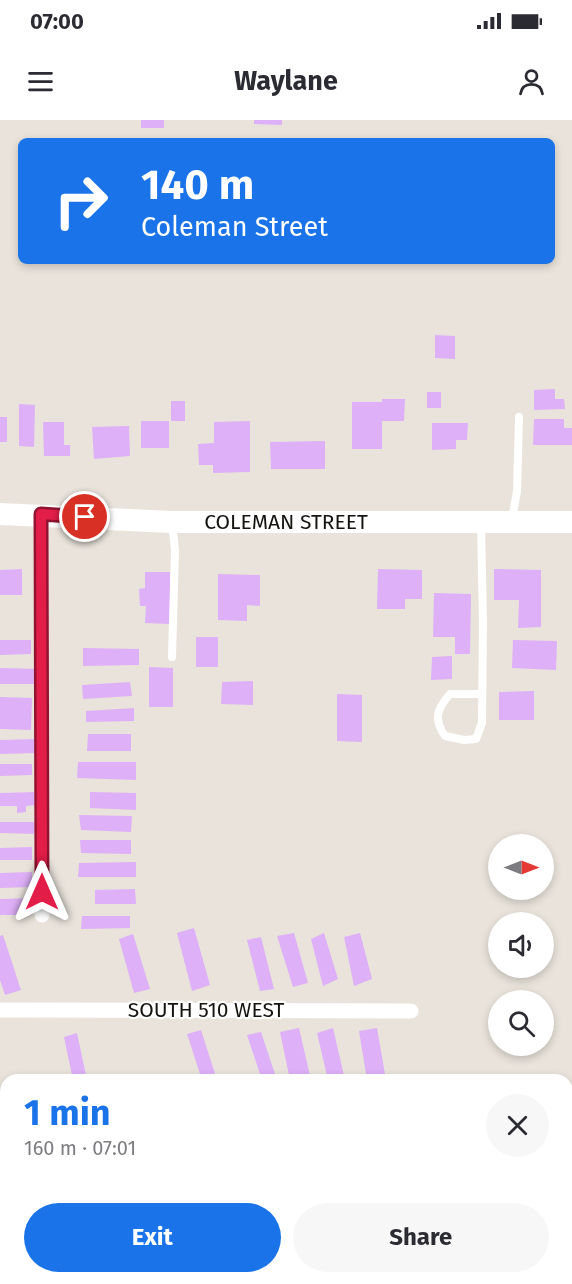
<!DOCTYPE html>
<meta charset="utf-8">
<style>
:root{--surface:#fff;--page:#f7f7f7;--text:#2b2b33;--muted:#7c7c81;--accent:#1a73e8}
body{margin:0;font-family:"Fira Sans",sans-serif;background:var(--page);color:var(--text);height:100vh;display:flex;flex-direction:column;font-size:22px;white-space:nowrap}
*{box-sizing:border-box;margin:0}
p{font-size:20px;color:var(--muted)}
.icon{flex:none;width:33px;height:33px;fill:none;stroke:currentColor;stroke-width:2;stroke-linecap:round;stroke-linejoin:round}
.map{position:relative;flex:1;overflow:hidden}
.panel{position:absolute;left:0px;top:954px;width:573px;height:210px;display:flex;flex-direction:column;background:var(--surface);border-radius:18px 18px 0 0;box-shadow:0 3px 9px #0003}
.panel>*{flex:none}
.banner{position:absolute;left:18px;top:18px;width:537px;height:126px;border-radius:9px;box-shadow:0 3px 9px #0003;background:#1a73e8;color:#fff;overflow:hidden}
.needle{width:39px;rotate:90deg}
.tools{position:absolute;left:488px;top:714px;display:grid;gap:12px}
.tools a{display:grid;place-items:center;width:66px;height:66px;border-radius:50%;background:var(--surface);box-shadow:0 3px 9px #0003;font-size:30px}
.pin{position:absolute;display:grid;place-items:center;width:51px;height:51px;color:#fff;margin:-26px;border:3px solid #fff;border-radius:50%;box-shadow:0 2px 6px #0007}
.me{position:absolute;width:66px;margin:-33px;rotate:0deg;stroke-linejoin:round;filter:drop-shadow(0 0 4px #0008)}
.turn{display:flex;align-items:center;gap:21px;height:126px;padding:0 24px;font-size:27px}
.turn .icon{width:78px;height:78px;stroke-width:2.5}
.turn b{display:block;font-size:42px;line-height:51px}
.round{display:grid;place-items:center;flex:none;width:63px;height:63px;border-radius:32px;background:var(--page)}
.overview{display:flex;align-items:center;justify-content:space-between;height:102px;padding:0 24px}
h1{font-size:36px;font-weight:700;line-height:45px;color:var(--accent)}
.button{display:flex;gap:12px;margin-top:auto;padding:12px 24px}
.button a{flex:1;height:69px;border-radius:36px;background:var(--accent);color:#fff;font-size:24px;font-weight:700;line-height:69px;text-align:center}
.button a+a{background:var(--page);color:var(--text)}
.status{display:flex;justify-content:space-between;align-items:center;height:42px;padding:0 30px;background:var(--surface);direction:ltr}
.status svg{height:16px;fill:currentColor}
header{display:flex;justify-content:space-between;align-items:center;height:78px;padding:0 24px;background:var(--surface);font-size:27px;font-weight:700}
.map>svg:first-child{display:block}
</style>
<div class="status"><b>07:00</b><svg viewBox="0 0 49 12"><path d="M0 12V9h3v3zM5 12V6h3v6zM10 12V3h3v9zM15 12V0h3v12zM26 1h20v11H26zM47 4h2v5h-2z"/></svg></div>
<header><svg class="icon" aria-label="menu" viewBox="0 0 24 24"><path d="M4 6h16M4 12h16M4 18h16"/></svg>Waylane<svg class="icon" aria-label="person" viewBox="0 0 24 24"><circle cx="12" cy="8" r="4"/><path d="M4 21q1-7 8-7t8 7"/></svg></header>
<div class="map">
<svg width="572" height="1164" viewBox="0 0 572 1164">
<rect width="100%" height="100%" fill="#e9e3db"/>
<g fill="#deb0f7">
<rect x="141" y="0" width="23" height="8"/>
<polygon points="254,0 282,0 282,5 254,4"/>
<polygon points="435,215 455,216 455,239 435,238"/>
<polygon points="555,269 555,279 564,279 565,289 534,290 534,270"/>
<rect x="427" y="272" width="14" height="16"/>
<polygon points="382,279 405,279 404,301 382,301 382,329 352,329 352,282 382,282"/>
<rect x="171" y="281" width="14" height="20"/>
<polygon points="19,284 35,285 34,327 19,326"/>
<rect x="0" y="297" width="7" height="25"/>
<polygon points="534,299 564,299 564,308 572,308 572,325 533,325"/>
<rect x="141" y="301" width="28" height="27"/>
<polygon points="250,301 250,352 213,353 213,345 199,345 198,324 214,323 214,302"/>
<polygon points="43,302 64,302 64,325 70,325 70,336 44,336"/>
<polygon points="432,303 468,303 467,320 456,320 456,329 432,330"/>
<polygon points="129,306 130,336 94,339 92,307"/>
<polygon points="325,321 325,349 271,349 270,322"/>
<polygon points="22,449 22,475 0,475 0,450"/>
<polygon points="378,449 422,450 422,479 405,479 405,489 377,489"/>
<polygon points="494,449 541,450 541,507 518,508 519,480 494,480"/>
<polygon points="145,452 170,452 170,504 145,503 146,486 140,486 139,469 145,468"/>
<polygon points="218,454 260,455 260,486 247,485 247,501 218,500"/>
<polygon points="434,473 471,474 470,534 455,534 455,517 433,517"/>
<rect x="196" y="517" width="22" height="30"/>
<polygon points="0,520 31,520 31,534 0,535"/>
<polygon points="513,520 557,521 556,550 512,548"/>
<polygon points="83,528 139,529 139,545 83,546"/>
<polygon points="452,536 452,559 431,560 432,537"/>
<polygon points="149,547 173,548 173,587 149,587"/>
<polygon points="0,548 37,549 37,564 0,564"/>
<polygon points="253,561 253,585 221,584 222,562"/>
<polygon points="130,562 132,576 83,579 82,565"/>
<polygon points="534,571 534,600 499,600 499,572"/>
<polygon points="337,574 362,575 362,622 337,621"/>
<polygon points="0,577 32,578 31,610 0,609"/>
<polygon points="134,588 134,601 86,602 86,591"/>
<polygon points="88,614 131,614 131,631 87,631"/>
<polygon points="37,619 37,633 0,634 0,620"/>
<polygon points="78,642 136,642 136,660 77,658"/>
<polygon points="0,644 32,644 32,655 0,656"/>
<polygon points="37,672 37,685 26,686 26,692 17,693 17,686 0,686 0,673"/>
<polygon points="90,672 136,673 136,690 90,688"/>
<polygon points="79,695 132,696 131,712 81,710"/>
<polygon points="0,702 39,702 39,714 0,713"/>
<polygon points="80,720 131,720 131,734 81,733"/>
<polygon points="32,727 32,740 0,740 0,728"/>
<polygon points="136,742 136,757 78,757 79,743"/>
<polygon points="32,752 32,767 0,768 0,753"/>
<polygon points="135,769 136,784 95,784 95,770"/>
<polygon points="33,778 32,795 0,795 0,779"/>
<polygon points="82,796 130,796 130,808 81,809"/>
<polygon points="194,808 210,865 192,871 177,813"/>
<polygon points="294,813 308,863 293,867 277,816"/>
<polygon points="324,813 338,859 323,866 311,819"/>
<polygon points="360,813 372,859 354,866 344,817"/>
<polygon points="133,814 150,869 134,873 119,819"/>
<polygon points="3,815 21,870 5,875 0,860 0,816"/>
<polygon points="261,817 274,869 260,871 247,820"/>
<polygon points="299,908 311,960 290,960 280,912"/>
<polygon points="333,908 345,960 328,960 317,913"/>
<polygon points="377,908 386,960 367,960 359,911"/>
<polygon points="201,910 217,960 202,960 187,914"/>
<polygon points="261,912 277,960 262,960 247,915"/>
<polygon points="77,913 87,960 73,960 64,917"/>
<polygon points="5,1152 6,1158 46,1158 45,1164 2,1164"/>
<rect x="308" y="1158" width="39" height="6"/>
<rect x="415" y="1158" width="44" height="6"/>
</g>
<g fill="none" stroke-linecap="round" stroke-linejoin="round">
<g stroke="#fff" stroke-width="8">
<polyline points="512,400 517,371 519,297"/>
<polyline points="172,403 175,430 172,537"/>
<path d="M481,406L483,502L482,603L476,619L464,620L445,616C433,599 437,589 450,574H482"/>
</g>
<g stroke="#fff" stroke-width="15">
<polyline points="41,395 42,795"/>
<polyline points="0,890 411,891"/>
<polyline points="0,1090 6,1090"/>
<polyline points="174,1158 180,1164"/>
<polyline points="552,1158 554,1164"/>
</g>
<polyline stroke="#fff" stroke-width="22" points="0,394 172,402 572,402"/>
</g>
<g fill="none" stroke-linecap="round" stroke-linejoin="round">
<g stroke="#92132f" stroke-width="15">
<polyline id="route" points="42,772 41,394 85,397"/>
</g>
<use href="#route" stroke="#e11d48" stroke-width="10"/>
</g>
<g text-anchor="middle" stroke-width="4.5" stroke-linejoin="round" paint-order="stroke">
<g font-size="21" fill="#161411" stroke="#fff">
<text x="286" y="409">COLEMAN STREET</text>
<text x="206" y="897">SOUTH 510 WEST</text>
</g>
</g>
</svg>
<div class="tools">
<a><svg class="needle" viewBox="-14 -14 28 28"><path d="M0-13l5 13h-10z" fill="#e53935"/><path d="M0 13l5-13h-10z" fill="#7c7c81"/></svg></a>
<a><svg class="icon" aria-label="sound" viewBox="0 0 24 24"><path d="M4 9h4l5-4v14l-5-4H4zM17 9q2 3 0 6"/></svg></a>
<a><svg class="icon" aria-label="search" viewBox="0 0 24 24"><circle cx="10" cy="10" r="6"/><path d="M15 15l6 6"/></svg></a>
</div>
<div class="pin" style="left:85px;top:397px;background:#d93025"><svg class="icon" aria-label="arrive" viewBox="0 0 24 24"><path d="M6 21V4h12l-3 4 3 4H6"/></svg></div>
<svg class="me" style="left:42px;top:772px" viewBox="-20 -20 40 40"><path d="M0-17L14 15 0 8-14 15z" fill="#e11d48" stroke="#fff" stroke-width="4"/></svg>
<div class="banner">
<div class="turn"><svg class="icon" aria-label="right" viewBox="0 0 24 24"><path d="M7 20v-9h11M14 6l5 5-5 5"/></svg><div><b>140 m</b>Coleman Street</div></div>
</div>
<section class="panel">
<div class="overview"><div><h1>1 min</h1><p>160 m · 07:01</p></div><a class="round"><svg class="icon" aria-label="close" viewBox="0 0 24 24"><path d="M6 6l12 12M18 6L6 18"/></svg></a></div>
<div class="button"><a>Exit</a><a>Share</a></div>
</section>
</div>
